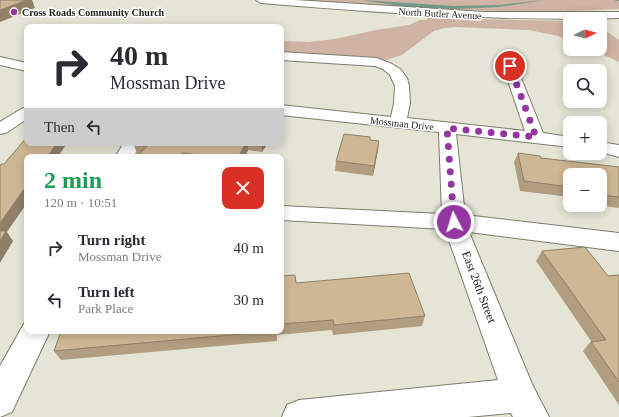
<!DOCTYPE html>
<meta charset="utf-8">
<style>
:root{--surface:#fff;--page:#f2f2f3;--text:#2b2b33;--muted:#7c7c81}
body{margin:0;font-family:Georgia,serif;background:var(--page);color:var(--text);height:100vh;display:flex;flex-direction:column;font-size:15px;white-space:nowrap}
*{box-sizing:border-box;margin:0}
p{font-size:13px;color:var(--muted)}
.icon{flex:none;width:22px;height:22px;fill:none;stroke:currentColor;stroke-width:2;stroke-linecap:round;stroke-linejoin:round}
.map{position:relative;flex:1;overflow:hidden}
.details{position:absolute;left:24px;top:154px;width:260px;height:180px;display:flex;flex-direction:column;background:var(--surface);border-radius:8px;box-shadow:0 2px 10px #0003}
.details>*{flex:none}
.guide{position:absolute;left:24px;top:24px;width:260px;height:122px;border-radius:8px;box-shadow:0 2px 10px #0003;background:#fff;color:var(--text);overflow:hidden}
.needle{width:26px;rotate:84deg}
.buttons{position:absolute;left:563px;top:12px;display:grid;gap:8px}
.buttons a{display:grid;place-items:center;width:44px;height:44px;border-radius:8px;background:var(--surface);box-shadow:0 2px 10px #0003;font-size:20px}
.pin{position:absolute;display:grid;place-items:center;width:34px;height:34px;color:#fff;margin:-17px;border:2px solid #fff;border-radius:50%;box-shadow:0 1px 4px #0007}
.me{position:absolute;width:44px;margin:-22px;rotate:355deg;stroke-linejoin:round;filter:drop-shadow(0 0 3px #0008)}
.turn{display:flex;align-items:center;gap:14px;height:84px;padding:0 20px;font-size:18px}
.turn .icon{width:52px;height:52px;stroke-width:2.5}
.turn b{display:block;font-size:28px;line-height:34px}
.then{display:flex;align-items:center;height:38px;padding:0 20px;background:#0003;gap:8px;font-size:15px}
.round{display:grid;place-items:center;flex:none;width:42px;height:42px;border-radius:8px;background:var(--page)}
.headline{display:flex;align-items:center;justify-content:space-between;height:68px;padding:0 20px}
h1{font-size:24px;font-weight:600;line-height:30px;color:#1e9e55}
ul{padding:0;list-style:none}
li{display:flex;align-items:center;gap:12px;height:52px;padding:0 20px}
li div{flex:1}
li b{display:block;font-size:15px}
li em{font-style:normal}
.map>svg:first-child{display:block}
</style>
<div class="map">
<svg width="619" height="417" viewBox="0 0 619 417">
<rect width="100%" height="100%" fill="#e5e5d6"/>
<g fill="#cfb3a5">
<path d="M302,0H619V9C513,15 408,9 302,0Z"/>
<polygon points="427,18 570,21 570,41 558,36 529,30 456,27 444,28 434,31 402,55 386,60 340,55 281,54 281,41 308,42 335,39 376,30 409,25 420,20 427,20"/>
<polygon points="600,27 619,40 619,62 591,49 600,49"/>
</g>
<g fill="none" stroke-linecap="round" stroke-linejoin="round">
<g fill="#709987" fill-rule="evenodd">
<polygon points="361,0 453,6 499,5 545,0 499,7 453,9 408,7"/>
<polygon points="615,0 619,0 619,1 616,1"/>
</g>
<g stroke="#7d7d6f" stroke-width="2">
<g id="minor">
<polygon points="281,52 377,58 392,64 400,69 407,78 409,86 410,103 407,118 525,131 503,66 505,63 515,63 543,133 570,137 570,147 456,134 465,215 619,233 619,251 469,232 532,384 549,417 513,417 511,413 468,417 282,417 287,405 299,400 498,380 445,229 281,220 281,206 442,214 439,132 281,115 281,105 391,117 394,103 395,86 390,75 383,69 375,66 281,60"/>
<polygon points="0,57 27,63 27,71 0,65"/>
<polygon points="27,107 27,119 6,133 0,134 0,122 21,109"/>
<polygon points="600,142 619,145 619,157 600,152"/>
<polygon points="124,143 142,143 133,157 115,157"/>
<polygon points="27,321 27,331 50,331 12,412 0,417 0,366 25,322"/>
</g>
</g>
<g stroke="#7d7d6f" stroke-width="2">
<path id="major" d="M256,0H295L485,12H619V18C500,21 380,13 261,3Z"/>
</g>
<use href="#minor" fill="#fff" fill-rule="evenodd"/>
<use href="#major" fill="#fff" fill-rule="evenodd"/>
</g>
<g fill="#b19d7f">
<polygon points="370,140 378,150 373,176 335,171 336,161"/>
<polygon points="136,143 268,143 262,152 248,150 245,157 137,157 139,154 137,154 134,145"/>
<polygon points="518,153 541,158 619,167 619,208 598,205 600,205 600,175 570,175 570,197 520,191 514,162"/>
<polygon points="542,251 608,276 619,275 619,405 583,351 591,341 536,261"/>
<polygon points="281,276 296,283 425,316 422,326 333,335 332,330 277,335 277,341 61,360 54,351 61,331 281,331"/>
</g>
<g fill="#908068">
<polygon points="27,0 32,0 35,8 0,22 0,10"/>
<polygon points="379,141 378,150 373,176 374,166"/>
<polygon points="57,143 67,143 58,157 47,157"/>
<polygon points="246,143 248,143 248,150 245,157 238,157"/>
<polygon points="262,143 268,143 262,152"/>
<polygon points="182,153 183,157 179,157"/>
<polygon points="27,185 27,203 7,232 13,241 0,263 0,223"/>
</g>
<g fill="#ceb794" stroke="#908068">
<polygon points="0,0 27,0 0,10"/>
<polygon points="344,134 370,137 370,140 379,141 374,166 336,161"/>
<polygon points="27,137 27,143 57,143 47,157 27,157 27,185 0,223 0,166 1,164 4,164"/>
<polygon points="136,143 246,143 238,157 217,157 182,153 179,157 137,157 147,146 134,145"/>
<polygon points="518,153 540,156 541,158 619,167 619,197 600,195 600,175 570,175 570,187 524,181"/>
<polygon points="0,231 6,231 0,241"/>
<polygon points="585,247 608,276 619,275 619,382 591,342 606,340 542,251"/>
<polygon points="409,273 425,316 334,325 333,320 281,324 281,276 295,275 296,283"/>
<polygon points="61,331 274,331 54,351"/>
</g>
<g fill="none" stroke-linecap="round" stroke-linejoin="round">
<polyline stroke="#9336a0" stroke-width="7" stroke-dasharray="0 12.6" points="454,222 447,128 536,137 510,66"/>
</g>
<circle fill="#9336a0" stroke="#fff" stroke-width="1.5" cx="14" cy="12" r="4"/>
<g text-anchor="middle" stroke-width="3" stroke-linejoin="round" paint-order="stroke">
<g font-size="10" font-weight="bold" fill="#23231d" stroke="#fff" text-anchor="start">
<text x="22" y="16">Cross Roads Community Church</text>
</g>
<g font-size="10" fill="#23231d" stroke="#fff">
<text transform="translate(440 13) rotate(3)" y="4">North Butler Avenue</text>
<text transform="translate(402 123) rotate(6)" y="4">Mossman Drive</text>
</g>
<g font-size="12" fill="#23231d" stroke="#fff">
<text transform="translate(479 287) rotate(69)" y="4">East 26th Street</text>
</g>
</g>
</svg>
<div class="buttons">
<a><svg class="needle" viewBox="-14 -14 28 28"><path d="M0-13l5 13h-10z" fill="#e53935"/><path d="M0 13l5-13h-10z" fill="#7c7c81"/></svg></a>
<a><svg class="icon" aria-label="search" viewBox="0 0 24 24"><circle cx="10" cy="10" r="6"/><path d="M15 15l6 6"/></svg></a>
<a>+</a>
<a>−</a>
</div>
<div class="pin" style="left:510px;top:66px;background:#d93025"><svg class="icon" aria-label="arrive" viewBox="0 0 24 24"><path d="M6 21V4h12l-3 4 3 4H6"/></svg></div>
<svg class="me" style="left:454px;top:222px" viewBox="-20 -20 40 40"><circle r="17" fill="#9336a0" stroke="#fff" stroke-width="3"/><path d="M0-11L8 9 0 5-8 9z" fill="#fff"/></svg>
<div class="guide">
<div class="turn"><svg class="icon" aria-label="right" viewBox="0 0 24 24"><path d="M7 20v-9h11M14 6l5 5-5 5"/></svg><div><b>40 m</b>Mossman Drive</div></div>
<div class="then">Then<svg class="icon" aria-label="left" viewBox="0 0 24 24"><path d="M17 20v-9H6M10 6l-5 5 5 5"/></svg></div>
</div>
<section class="details">
<div class="headline"><div><h1>2 min</h1><p>120 m · 10:51</p></div><a class="round" style="background:#d93025;color:#fff"><svg class="icon" aria-label="close" viewBox="0 0 24 24"><path d="M6 6l12 12M18 6L6 18"/></svg></a></div>
<ul>
<li><svg class="icon" aria-label="right" viewBox="0 0 24 24"><path d="M7 20v-9h11M14 6l5 5-5 5"/></svg><div><b>Turn right</b><p>Mossman Drive</p></div><em>40 m</em></li>
<li><svg class="icon" aria-label="left" viewBox="0 0 24 24"><path d="M17 20v-9H6M10 6l-5 5 5 5"/></svg><div><b>Turn left</b><p>Park Place</p></div><em>30 m</em></li>
</ul>
</section>
</div>
